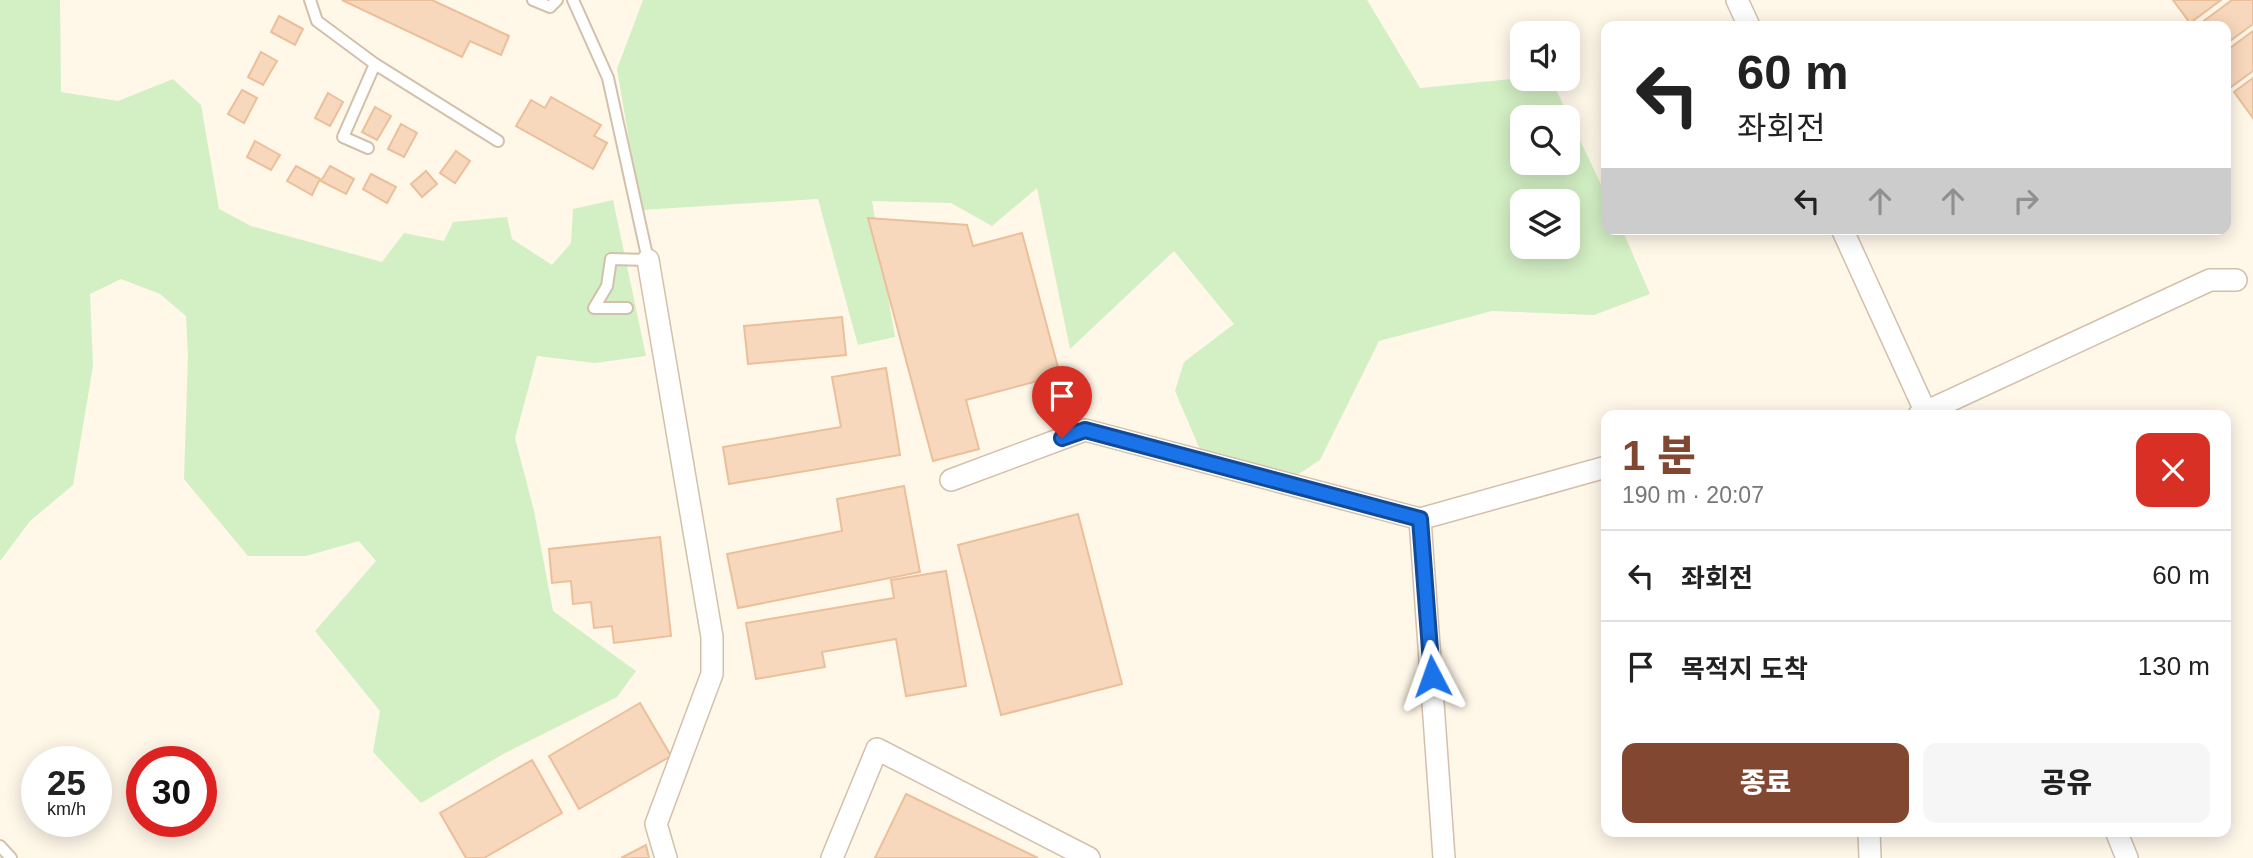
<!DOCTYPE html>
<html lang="ko">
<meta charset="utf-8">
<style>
:root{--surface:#fff;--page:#f6f6f6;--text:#222;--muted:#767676;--line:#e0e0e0;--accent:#814730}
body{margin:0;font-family:Arial,"Noto Sans KR",sans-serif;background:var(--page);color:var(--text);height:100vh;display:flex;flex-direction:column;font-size:26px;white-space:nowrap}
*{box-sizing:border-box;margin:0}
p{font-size:23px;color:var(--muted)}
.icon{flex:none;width:38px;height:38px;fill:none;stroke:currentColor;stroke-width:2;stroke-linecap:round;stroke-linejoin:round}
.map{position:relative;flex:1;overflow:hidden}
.panel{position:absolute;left:1601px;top:410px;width:630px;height:427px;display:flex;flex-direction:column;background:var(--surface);border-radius:14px;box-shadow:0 4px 18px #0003}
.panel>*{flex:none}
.banner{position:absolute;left:1601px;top:21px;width:630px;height:214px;border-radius:14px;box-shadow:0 4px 18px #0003;background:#fff;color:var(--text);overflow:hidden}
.fabs{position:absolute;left:1510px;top:21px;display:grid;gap:14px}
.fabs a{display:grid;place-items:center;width:70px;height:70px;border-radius:14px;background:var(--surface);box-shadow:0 4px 18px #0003;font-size:35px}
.speed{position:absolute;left:21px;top:746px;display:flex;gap:14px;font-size:35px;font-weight:700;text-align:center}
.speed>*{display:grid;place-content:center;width:91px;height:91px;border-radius:50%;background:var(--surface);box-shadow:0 4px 18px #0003;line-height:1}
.speed small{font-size:18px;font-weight:400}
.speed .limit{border:10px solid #d22;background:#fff;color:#111}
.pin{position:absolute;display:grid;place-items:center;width:60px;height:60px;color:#fff;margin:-72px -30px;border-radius:50% 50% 50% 0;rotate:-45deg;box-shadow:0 0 7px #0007}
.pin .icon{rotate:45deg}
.me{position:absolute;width:77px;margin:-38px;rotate:356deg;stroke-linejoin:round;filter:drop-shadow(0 0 5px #0008)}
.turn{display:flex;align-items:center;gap:24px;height:147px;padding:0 21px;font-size:32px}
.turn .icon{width:91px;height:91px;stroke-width:2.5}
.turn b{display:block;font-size:49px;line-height:60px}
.lanes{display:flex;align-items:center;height:66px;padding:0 21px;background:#0003;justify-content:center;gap:35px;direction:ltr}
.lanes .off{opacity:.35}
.round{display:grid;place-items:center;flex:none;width:74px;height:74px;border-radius:14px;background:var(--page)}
.headline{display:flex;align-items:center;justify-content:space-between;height:119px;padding:0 21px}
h1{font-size:42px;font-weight:800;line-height:52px;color:var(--accent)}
.primary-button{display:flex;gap:14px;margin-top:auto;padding:14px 21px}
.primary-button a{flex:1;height:80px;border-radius:14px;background:var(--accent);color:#fff;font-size:28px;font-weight:800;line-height:80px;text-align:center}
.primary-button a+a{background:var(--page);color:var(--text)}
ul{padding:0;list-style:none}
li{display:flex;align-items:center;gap:21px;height:91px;padding:0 21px;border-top:2px solid var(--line)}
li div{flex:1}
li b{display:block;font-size:26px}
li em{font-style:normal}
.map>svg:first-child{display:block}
</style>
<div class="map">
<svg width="2253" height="858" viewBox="0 0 2253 858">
<rect width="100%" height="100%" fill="#fff7e8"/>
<g fill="#d3efc4" fill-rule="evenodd">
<polygon points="0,0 60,0 61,92 118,101 173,79 201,105 219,209 251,226 382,262 404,233 444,241 453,222 507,217 512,239 552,265 571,243 573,209 613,200 646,356 595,363 537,356 515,438 534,511 553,611 636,671 617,697 505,753 421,803 373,752 380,711 315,631 376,561 359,541 306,556 248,556 184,479 188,355 186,316 160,294 121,279 90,294 93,366 73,485 30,521 0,561"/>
<path d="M643,0H1367L1420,88L1522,78L1551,79L1606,195V229H1622L1650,294L1594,315L1492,311L1379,341L1320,460L1291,479L1201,452L1175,391L1184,362L1234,324L1174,251L1070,349L1037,188L992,226L951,203L872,201L895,337L858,345L818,199L641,210L617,69ZM1522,117H1568V163H1522ZM1522,201H1568V247H1522Z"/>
</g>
<g fill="#f7d8bc" stroke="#ecbf9b" stroke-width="2">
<polygon points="342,0 432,0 509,36 501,55 470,41 462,57"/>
<polygon points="2173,0 2221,0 2190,23"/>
<polygon points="2232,0 2253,0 2253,24 2226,44 2226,26 2197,26"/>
<polygon points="279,16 303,29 295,45 271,32"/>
<polygon points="2253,31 2253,71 2231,87 2226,80 2226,51"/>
<polygon points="261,52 277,61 263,85 248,77"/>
<polygon points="2253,78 2253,118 2234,92"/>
<polygon points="242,90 257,98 244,123 228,114"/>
<polygon points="328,93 343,102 330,126 315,118"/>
<polygon points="551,97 601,125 594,136 607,143 593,169 516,126 531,100 545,108"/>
<polygon points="375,107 391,116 377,140 362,132"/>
<polygon points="401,124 417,133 404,157 388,149"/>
<polygon points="255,141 280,155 271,170 247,157"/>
<polygon points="456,151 470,161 455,183 440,173"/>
<polygon points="296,166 320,179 312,195 287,181"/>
<polygon points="330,166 354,179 346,194 321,181"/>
<polygon points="426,171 437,184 422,197 411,184"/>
<polygon points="371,174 396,187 387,203 363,189"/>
<polygon points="868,218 967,225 973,246 1022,233 1060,375 966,400 979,449 933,461"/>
<polygon points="842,317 846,355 748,364 744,326"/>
<polygon points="886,368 900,455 729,484 723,447 841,427 832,377"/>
<polygon points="904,486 920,572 738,608 727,554 842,531 837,499"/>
<polygon points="1078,514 1122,684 1001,715 958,545"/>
<polygon points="660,537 671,636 614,643 612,626 594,628 591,602 573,604 571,581 552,583 549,549"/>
<polygon points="946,571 966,686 906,696 896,639 822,652 825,667 756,679 746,623 894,598 891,580"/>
<polygon points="640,703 671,756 579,809 549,756"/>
<polygon points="532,760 562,813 484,858 466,858 440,813"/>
<polygon points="906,794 1038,858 875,858"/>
<polygon points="646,845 649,858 621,858"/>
</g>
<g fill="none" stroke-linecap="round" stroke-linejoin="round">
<g stroke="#d3c0ac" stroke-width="14">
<g id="service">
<polyline points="310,0 317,21 375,64"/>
<polyline points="533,0 550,7 557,0"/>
<polyline points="573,0 608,78 648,260 611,259 607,286 594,308 627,308"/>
<polyline points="368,148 343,137 375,64 498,141"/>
<polyline points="0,846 11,858"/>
</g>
</g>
<g stroke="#d3c0ac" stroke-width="24">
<g id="minor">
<polyline points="1737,0 1749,26"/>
<polyline points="1842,229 1927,415"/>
<polyline points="648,260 712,637 712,674 656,824 666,858"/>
<polyline points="1919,415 2210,280 2236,280"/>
<polyline points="951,480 1085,430 1420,519"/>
<polyline points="1869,831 1870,858"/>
<polyline points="2116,831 2127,858"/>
<polyline points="832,858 877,749 1089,858"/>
<polyline points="1444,858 1420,519 1606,467"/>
</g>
</g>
<use href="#service" stroke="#fff" stroke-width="10"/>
<use href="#minor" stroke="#fff" stroke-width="21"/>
</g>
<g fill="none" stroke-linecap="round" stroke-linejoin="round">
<g stroke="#114b97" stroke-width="18">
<polyline id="route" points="1062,438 1085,430 1420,519 1432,676"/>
</g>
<use href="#route" stroke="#1a73e8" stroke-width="12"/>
</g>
</svg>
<div class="fabs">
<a><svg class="icon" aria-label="sound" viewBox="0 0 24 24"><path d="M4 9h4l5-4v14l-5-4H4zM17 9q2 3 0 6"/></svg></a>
<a><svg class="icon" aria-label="search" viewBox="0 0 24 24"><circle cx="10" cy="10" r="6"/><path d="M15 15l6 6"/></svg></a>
<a><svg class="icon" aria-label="layers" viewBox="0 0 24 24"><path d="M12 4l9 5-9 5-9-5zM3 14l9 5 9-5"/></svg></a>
</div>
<div class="speed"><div>25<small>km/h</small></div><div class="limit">30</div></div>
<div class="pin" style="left:1062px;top:438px;background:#d93025"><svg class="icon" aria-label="arrive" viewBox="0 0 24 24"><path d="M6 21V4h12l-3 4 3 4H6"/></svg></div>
<svg class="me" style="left:1432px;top:676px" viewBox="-20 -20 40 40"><path d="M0-17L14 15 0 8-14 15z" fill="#1a73e8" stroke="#fff" stroke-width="4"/></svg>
<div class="banner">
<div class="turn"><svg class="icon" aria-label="left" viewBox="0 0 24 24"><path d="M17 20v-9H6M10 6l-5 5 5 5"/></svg><div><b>60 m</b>좌회전</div></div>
<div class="lanes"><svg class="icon" aria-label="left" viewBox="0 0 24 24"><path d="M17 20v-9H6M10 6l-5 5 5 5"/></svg><svg class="icon off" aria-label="ahead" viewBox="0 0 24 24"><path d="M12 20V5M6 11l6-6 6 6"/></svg><svg class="icon off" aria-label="ahead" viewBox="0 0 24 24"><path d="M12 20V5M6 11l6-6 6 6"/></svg><svg class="icon off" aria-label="right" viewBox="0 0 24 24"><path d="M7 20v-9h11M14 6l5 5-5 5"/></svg></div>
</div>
<section class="panel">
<div class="headline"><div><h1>1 분</h1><p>190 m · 20:07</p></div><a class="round" style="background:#d93025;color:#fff"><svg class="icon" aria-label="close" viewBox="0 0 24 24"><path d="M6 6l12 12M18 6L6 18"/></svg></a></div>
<ul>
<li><svg class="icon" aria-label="left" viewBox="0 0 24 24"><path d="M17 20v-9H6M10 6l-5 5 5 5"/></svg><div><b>좌회전</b></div><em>60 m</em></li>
<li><svg class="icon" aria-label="arrive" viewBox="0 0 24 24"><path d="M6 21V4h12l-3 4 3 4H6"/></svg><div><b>목적지 도착</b></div><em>130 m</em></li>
</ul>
<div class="primary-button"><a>종료</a><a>공유</a></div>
</section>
</div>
